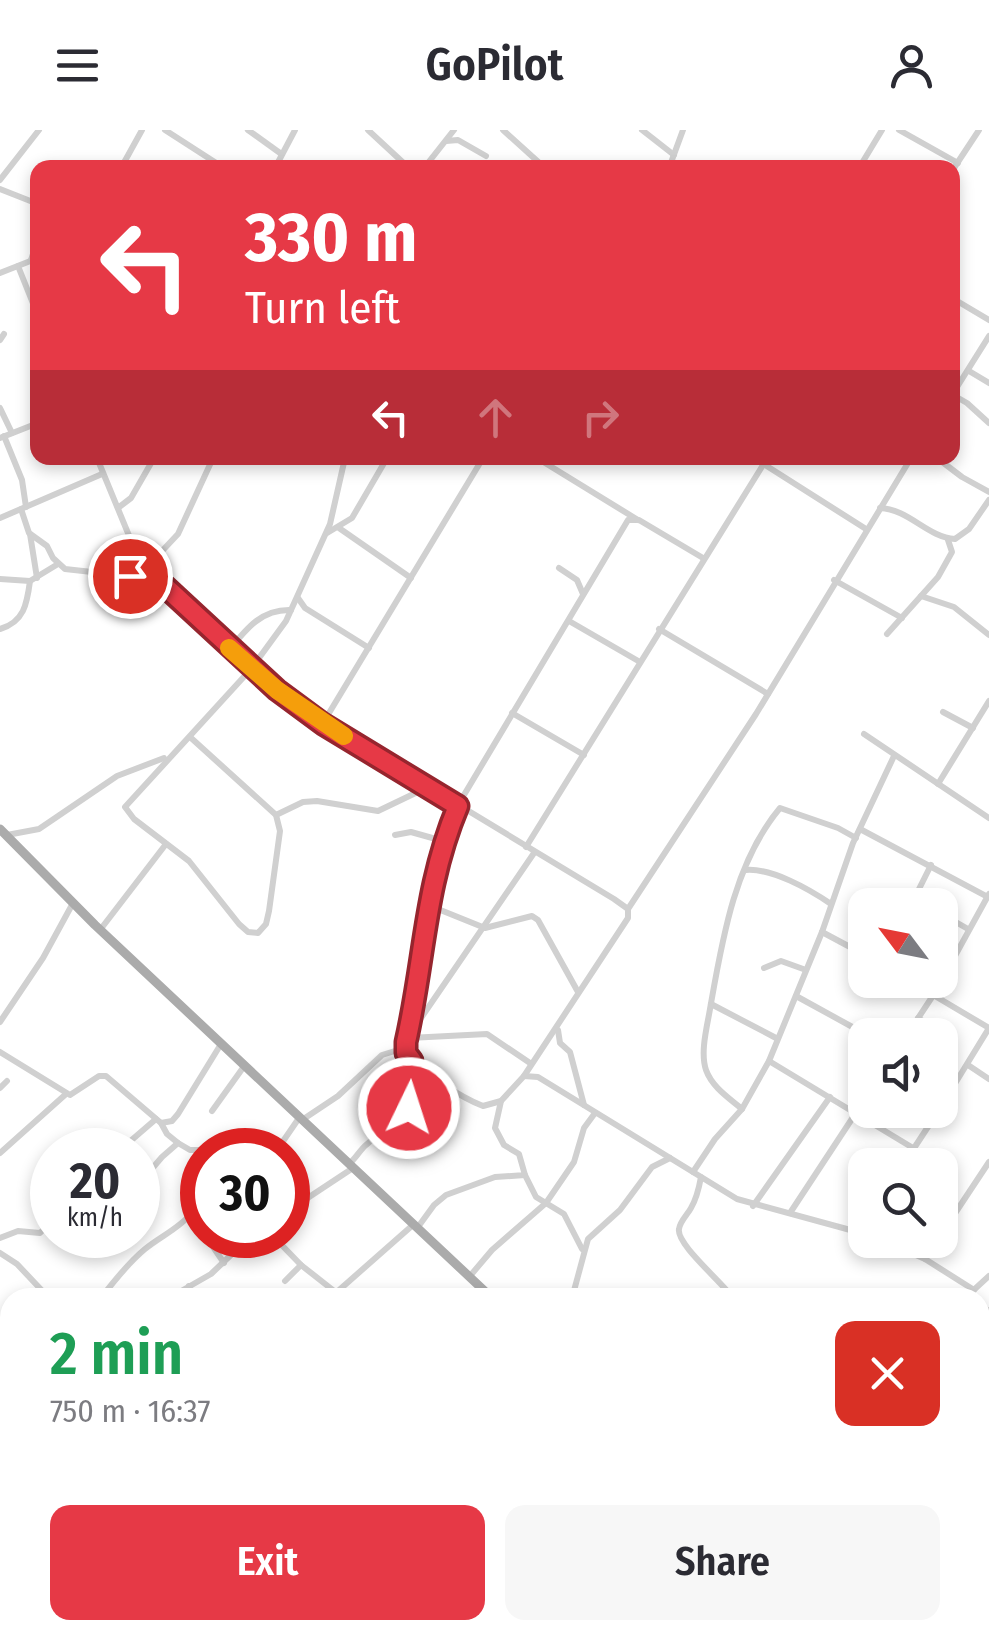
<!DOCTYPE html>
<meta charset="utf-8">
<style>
:root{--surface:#fff;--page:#f7f7f7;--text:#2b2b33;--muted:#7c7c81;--accent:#e63946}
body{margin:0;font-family:"Fira Sans Condensed",sans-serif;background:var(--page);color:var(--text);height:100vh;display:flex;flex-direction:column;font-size:38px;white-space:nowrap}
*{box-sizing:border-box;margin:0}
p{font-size:32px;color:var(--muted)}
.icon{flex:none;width:55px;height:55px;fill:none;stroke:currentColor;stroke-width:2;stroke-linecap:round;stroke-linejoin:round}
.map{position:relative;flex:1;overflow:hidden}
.panel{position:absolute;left:0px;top:1158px;width:990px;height:352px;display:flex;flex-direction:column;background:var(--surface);border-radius:30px 30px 0 0;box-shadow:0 5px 15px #0003}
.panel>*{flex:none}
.hud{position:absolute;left:30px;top:30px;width:930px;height:305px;border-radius:20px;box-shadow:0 5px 15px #0003;background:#e63946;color:#fff;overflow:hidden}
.needle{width:65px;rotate:302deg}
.controls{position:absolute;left:848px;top:758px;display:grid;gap:20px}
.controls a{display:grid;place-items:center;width:110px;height:110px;border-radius:20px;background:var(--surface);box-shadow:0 5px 15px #0003;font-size:50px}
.speed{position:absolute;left:30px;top:998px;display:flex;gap:20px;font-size:50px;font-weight:700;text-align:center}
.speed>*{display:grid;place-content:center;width:130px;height:130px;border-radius:50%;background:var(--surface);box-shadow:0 5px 15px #0003;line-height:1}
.speed small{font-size:25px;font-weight:400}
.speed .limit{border:15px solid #d22;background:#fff;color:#111}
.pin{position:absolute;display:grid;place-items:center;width:85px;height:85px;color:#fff;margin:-42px;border:5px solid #fff;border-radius:50%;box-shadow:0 2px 10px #0007}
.me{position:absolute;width:110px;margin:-55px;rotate:4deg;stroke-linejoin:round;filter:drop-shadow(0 0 8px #0008)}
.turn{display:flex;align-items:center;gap:35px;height:210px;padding:0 50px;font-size:45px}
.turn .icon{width:130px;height:130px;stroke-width:2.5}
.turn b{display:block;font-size:70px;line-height:85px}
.lanes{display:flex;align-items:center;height:95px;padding:0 50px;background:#0003;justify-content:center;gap:50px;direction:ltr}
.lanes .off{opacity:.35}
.round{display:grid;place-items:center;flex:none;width:105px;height:105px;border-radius:20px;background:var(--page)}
.overview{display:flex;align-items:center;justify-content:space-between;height:170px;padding:0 50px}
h1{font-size:60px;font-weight:600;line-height:75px;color:#1e9e55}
.cta{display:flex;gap:20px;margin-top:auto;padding:20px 50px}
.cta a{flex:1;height:115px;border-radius:20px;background:var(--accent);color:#fff;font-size:40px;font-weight:600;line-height:115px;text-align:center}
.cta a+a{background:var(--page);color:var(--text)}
header{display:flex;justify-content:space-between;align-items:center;height:130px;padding:0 50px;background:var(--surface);font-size:45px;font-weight:600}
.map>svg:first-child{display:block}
</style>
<header><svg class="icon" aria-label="menu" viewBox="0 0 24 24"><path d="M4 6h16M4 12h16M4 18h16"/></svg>GoPilot<svg class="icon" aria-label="person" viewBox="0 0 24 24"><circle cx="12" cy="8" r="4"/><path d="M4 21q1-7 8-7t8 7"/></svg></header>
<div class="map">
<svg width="989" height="1509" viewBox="0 0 989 1509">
<rect width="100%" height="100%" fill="#fff"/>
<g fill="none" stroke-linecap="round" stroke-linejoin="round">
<g stroke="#d0d0d0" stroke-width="6">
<polyline points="165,0 224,38"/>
<polyline points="248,0 280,23"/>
<polyline points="368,0 409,38"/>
<polyline points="503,0 545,38"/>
<polyline points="642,0 674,25"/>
<polyline points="899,0 958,33"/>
<polyline points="446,11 458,10 486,26"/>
<polyline points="121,38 142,0"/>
<polyline points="275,38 295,0"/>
<polyline points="424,38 454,0"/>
<polyline points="669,38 683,0"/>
<polyline points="859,38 882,0"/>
<polyline points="952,41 979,0"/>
<polyline points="0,50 39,0"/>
<polyline points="0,59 38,74"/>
<polyline points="31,130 38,109"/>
<polyline points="18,136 38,186"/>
<polyline points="0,143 38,128"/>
<polyline points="952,168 989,190"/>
<polyline points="0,210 4,204"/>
<polyline points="969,241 989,253"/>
<polyline points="952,265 989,206"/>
<polyline points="953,265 967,273 989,293"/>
<polyline points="0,278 12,303"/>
<polyline points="4,306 22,350 26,377"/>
<polyline points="0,308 38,293"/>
<path d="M97,328L137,425L157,449L251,539L323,593L614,769L628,779V788L524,946L501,971L483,976C462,968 419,941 407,923V898L434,741L458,675L628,390H639L703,428"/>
<polyline points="537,328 638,390"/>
<polyline points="754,328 866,399"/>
<polyline points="937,328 962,347 989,362"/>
<polyline points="118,378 131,368 154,328"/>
<path d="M880,378C909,379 927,407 955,409L969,399L989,370"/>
<polyline points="21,379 29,403 47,416 53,428 65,439 155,449"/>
<polyline points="0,388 102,344"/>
<polyline points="339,398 411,448"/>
<polyline points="327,403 352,388 387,328"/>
<polyline points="30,404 37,448"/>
<polyline points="148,436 178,404 213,328"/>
<polyline points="559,438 577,450 583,464"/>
<polyline points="0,449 30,451 58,434"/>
<polyline points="834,450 902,488"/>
<polyline points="921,466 954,477 989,505"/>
<polyline points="298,468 305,478 369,518"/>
<polyline points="569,491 640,532"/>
<path d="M0,499C24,492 27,474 30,451"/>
<polyline points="659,499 768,564"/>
<polyline points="887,504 938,447 952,422 948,410"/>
<path d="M230,519C247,498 262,479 291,480"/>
<polyline points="943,582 973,598"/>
<polyline points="512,583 584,625"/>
<polyline points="323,593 483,328"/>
<polyline points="864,604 989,688"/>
<polyline points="190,607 276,685 280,701 269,781 266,794 258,803 248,802 239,794 189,731 134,689 125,677 251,539 286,491 330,394 345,328"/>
<polyline points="938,654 989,571"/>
<polyline points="276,685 303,672 317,671 378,681 426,658"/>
<polyline points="860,699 988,767"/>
<polyline points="7,705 39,699 117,646 164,628"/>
<polyline points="395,705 411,702 443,711"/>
<polyline points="526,717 763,335"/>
<path d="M746,740C772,738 809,759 831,774"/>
<polyline points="428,775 485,798 532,786 538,790 578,862"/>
<polyline points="911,775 931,735"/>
<polyline points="628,779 756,584 911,328"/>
<polyline points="940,783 968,799"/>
<polyline points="100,800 166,714"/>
<polyline points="822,802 865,825"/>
<polyline points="764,838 781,831 806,840"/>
<polyline points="908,850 989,898"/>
<polyline points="796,866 867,905"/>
<polyline points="711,874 776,908"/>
<polyline points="918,888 946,906"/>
<polyline points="0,892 43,828 73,773"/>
<polyline points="558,900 560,913 570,922 584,975"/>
<polyline points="907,905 934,864 989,764"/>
<polyline points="408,907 534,723"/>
<polyline points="409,908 487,904 530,933"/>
<polyline points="0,922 70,965 99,946 106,946 161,993 167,1004 178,1013 190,1020 208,1020"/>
<polyline points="769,931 913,1018"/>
<polyline points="968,935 989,949"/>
<polyline points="524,946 538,947 737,1069 865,1104"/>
<polyline points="0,958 7,951"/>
<polyline points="940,978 989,898"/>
<path d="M742,979C729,968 712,957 706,940C700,922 707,897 710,879C722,811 734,733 780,678L838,698L856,708"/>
<polyline points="212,981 245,935"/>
<polyline points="302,990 338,966 382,925 398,920 407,923"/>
<polyline points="161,993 172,991 178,984 221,914"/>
<polyline points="120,1020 156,989"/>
<polyline points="277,1020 299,988"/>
<polyline points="0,1023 66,964"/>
<path d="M349,1034C356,1028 360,1020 366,1015C379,1003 395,996 407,982L403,946L412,931"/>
<polyline points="903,1035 939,980"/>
<polyline points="693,1042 715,1009 742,979 769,931 822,802 853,713 894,626"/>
<polyline points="525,1045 536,1067 564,1084 582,1119"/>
<path d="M701,1047C699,1058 697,1068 691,1078C688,1084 680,1091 679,1099C676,1114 721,1151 733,1168"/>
<polyline points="138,1055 162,1027 178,1013"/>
<polyline points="753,1076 830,967"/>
<polyline points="288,1081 353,1038"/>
<polyline points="790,1083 865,969"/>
<polyline points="193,1084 202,1101"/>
<polyline points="418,1097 434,1075 446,1065 495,1047 525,1045 519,1024 504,1015 495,998 501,971"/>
<polyline points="859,1102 865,1093"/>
<polyline points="205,1105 224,1133"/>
<polyline points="272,1105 301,1135 343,1168"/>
<polyline points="940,1106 989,1032"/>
<polyline points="0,1108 18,1101 40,1103 52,1091"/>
<polyline points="882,1110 925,1129 974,1160"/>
<polyline points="0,1123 17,1134 49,1168"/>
<polyline points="925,1129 938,1110"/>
<polyline points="470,1146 492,1120 546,1073 574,1032 584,998 595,983"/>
<polyline points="285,1151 301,1135"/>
<polyline points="189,1156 192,1168"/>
<polyline points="338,1161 414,1094"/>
<path d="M101,1168C114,1151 128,1133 145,1119C169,1099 209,1087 197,1048"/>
<polyline points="169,1168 211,1144 252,1105"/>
<polyline points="572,1168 588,1109 620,1080 652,1037 670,1028"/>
<polyline points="965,1168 989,1146"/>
<polyline points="980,1175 989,1181"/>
<polyline points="0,1208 10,1221"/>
<polyline points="980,1218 989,1225"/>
<polyline points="0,1246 10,1241"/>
<polyline points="980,1276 989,1271"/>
<polyline points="0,1300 10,1296"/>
<polyline points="0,1436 10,1429"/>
<polyline points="0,1489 10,1492"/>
<polyline points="52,1500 70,1509"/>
<polyline points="479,1500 489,1509"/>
<polyline points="586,1500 593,1507"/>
<polyline points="117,1509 129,1500"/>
<polyline points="188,1509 196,1500"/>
<polyline points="262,1509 272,1500"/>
<polyline points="348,1509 354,1500"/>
<polyline points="591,1509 600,1500"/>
</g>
<g stroke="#ababab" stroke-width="9">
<polyline points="0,699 95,795 492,1168"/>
<polyline points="827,1500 836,1509"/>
</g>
</g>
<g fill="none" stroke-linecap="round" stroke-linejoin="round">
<g stroke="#96252e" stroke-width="25">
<path id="route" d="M130,446L157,449L277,560L323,594L458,676C424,757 425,829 406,912V923L412,931C398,948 407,958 409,978"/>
</g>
<use href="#route" stroke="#e63946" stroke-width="18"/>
<polyline stroke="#f59e0b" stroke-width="18" points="229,518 277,560 344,606"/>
</g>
</svg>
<div class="controls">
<a><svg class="needle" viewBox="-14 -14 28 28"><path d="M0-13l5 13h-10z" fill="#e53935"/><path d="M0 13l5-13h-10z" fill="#7c7c81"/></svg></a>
<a><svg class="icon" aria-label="sound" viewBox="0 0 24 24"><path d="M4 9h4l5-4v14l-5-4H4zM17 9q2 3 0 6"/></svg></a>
<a><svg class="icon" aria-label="search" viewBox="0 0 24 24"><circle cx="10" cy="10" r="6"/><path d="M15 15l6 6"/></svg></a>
</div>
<div class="speed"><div>20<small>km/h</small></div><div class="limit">30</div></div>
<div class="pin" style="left:130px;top:446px;background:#d93025"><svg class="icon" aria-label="arrive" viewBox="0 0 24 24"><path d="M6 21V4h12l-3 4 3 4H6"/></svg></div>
<svg class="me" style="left:409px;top:978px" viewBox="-20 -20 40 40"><circle r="17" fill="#e63946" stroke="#fff" stroke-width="3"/><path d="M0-11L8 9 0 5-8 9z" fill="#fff"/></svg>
<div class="hud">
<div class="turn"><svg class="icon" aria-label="left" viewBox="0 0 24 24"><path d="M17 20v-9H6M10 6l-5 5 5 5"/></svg><div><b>330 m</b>Turn left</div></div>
<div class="lanes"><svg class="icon" aria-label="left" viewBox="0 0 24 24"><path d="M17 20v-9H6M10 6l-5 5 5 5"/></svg><svg class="icon off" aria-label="ahead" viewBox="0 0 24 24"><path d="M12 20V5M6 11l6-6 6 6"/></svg><svg class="icon off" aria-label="right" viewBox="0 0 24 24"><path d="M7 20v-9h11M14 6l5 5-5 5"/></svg></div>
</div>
<section class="panel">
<div class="overview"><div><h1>2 min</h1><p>750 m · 16:37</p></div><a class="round" style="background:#d93025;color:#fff"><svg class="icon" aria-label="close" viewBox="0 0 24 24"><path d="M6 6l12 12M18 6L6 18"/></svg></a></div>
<div class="cta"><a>Exit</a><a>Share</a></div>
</section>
</div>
